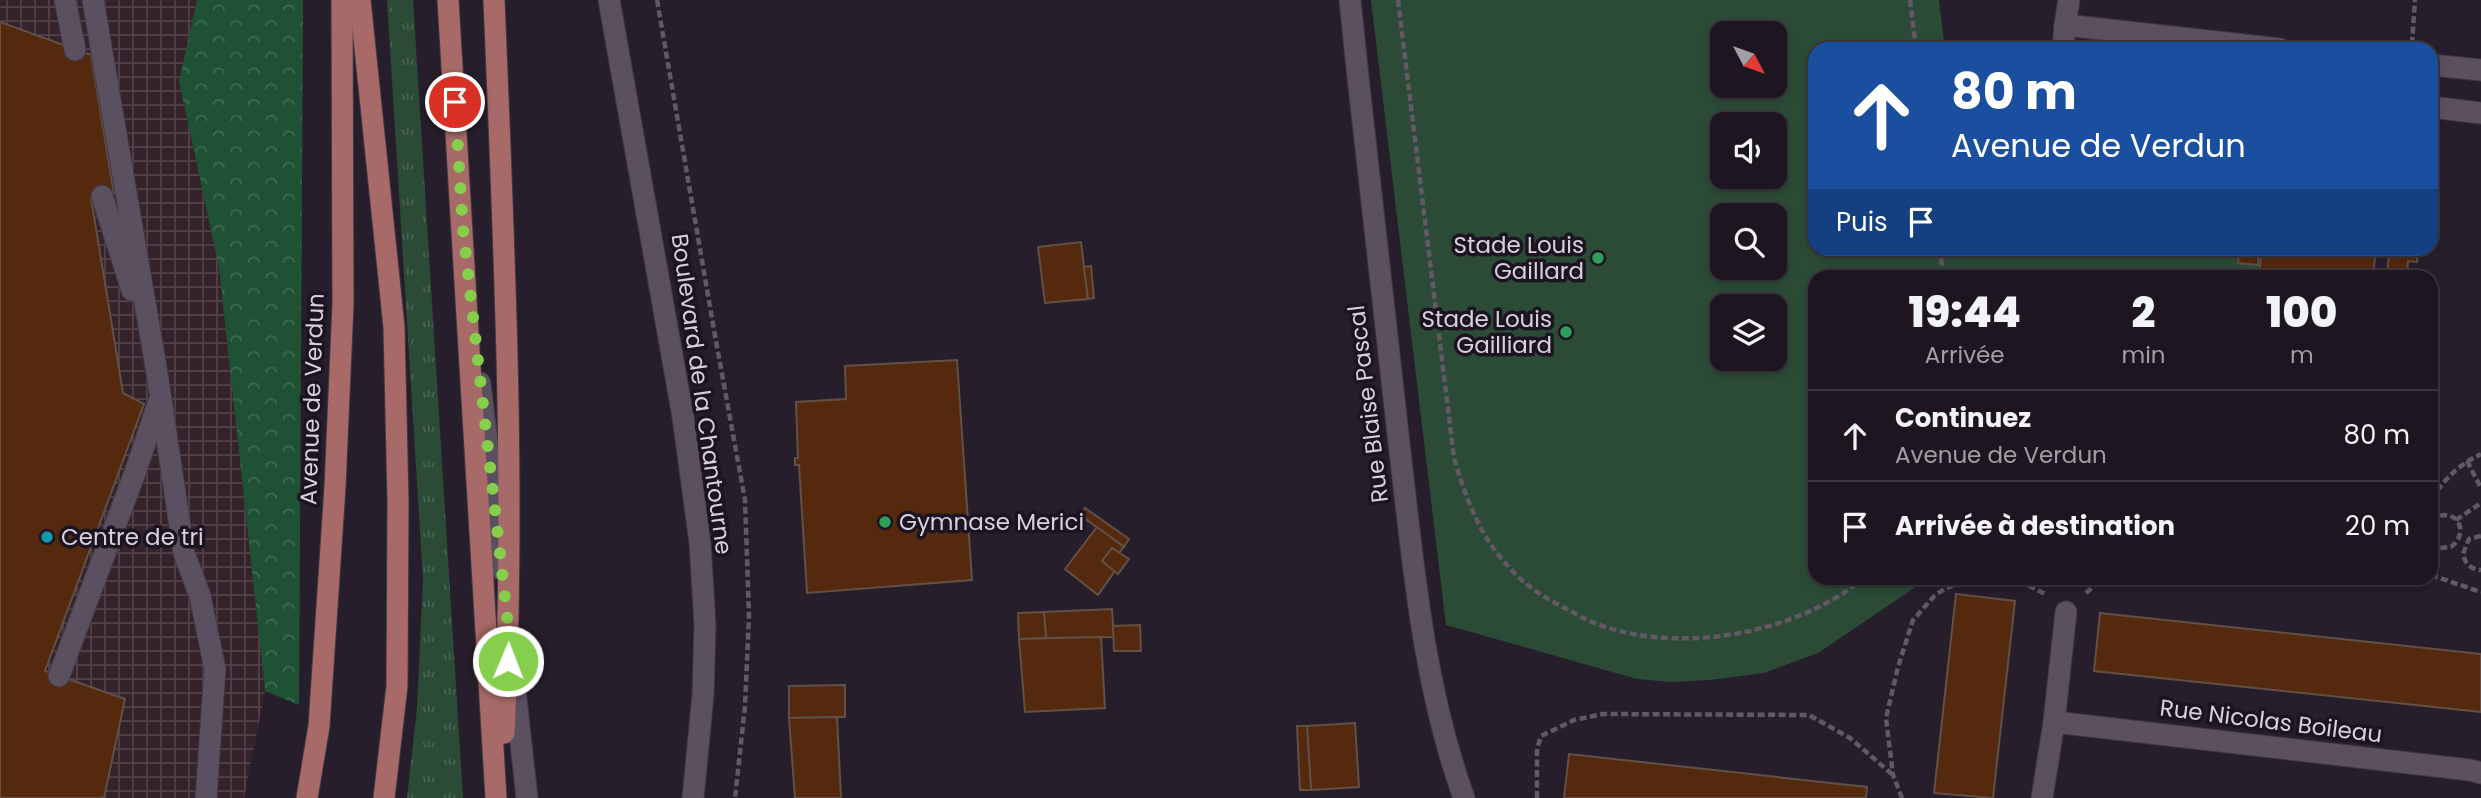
<!DOCTYPE html>
<html lang="fr">
<meta charset="utf-8">
<style>
:root{--surface:#1d1620;--page:#2a232d;--text:#f1f3f6;--muted:#a09fa5;--line:#3b353e}
body{margin:0;font-family:Poppins,sans-serif;background:var(--page);color:var(--text);height:100vh;display:flex;flex-direction:column;font-size:26px;white-space:nowrap}
*{box-sizing:border-box;margin:0}
p{font-size:23px;color:var(--muted)}
.icon{flex:none;width:38px;height:38px;fill:none;stroke:currentColor;stroke-width:2;stroke-linecap:round;stroke-linejoin:round}
.map{position:relative;flex:1;overflow:hidden}
.panel{position:absolute;left:1808px;top:270px;width:630px;height:315px;display:flex;flex-direction:column;background:var(--surface);border-radius:21px;box-shadow:0 4px 10px #0003,0 0 0 2px var(--line)}
.panel>*{flex:none}
.banner{position:absolute;left:1808px;top:42px;width:630px;height:214px;border-radius:21px;box-shadow:0 4px 10px #0003,0 0 0 2px var(--line);background:#1a4fa0;color:#fff;overflow:hidden}
.needle{width:46px;rotate:131deg}
.buttons{position:absolute;left:1710px;top:21px;display:grid;gap:14px}
.buttons a{display:grid;place-items:center;width:77px;height:77px;border-radius:14px;background:var(--surface);box-shadow:0 4px 10px #0003,0 0 0 2px var(--line);font-size:35px}
.pin{position:absolute;display:grid;place-items:center;width:60px;height:60px;color:#fff;margin:-30px;border:4px solid #fff;border-radius:50%;box-shadow:0 2px 7px #0007}
.me{position:absolute;width:77px;margin:-38px;rotate:1deg;stroke-linejoin:round;filter:drop-shadow(0 0 5px #0008)}
.turn{display:flex;align-items:center;gap:24px;height:147px;padding:0 28px;font-size:32px}
.turn .icon{width:91px;height:91px;stroke-width:2.5}
.turn b{display:block;font-size:49px;line-height:60px}
.then{display:flex;align-items:center;height:66px;padding:0 28px;background:#0003;gap:14px;font-size:26px}
.eta{display:flex;justify-content:space-evenly;align-items:center;height:119px;text-align:center}
.eta b{font-size:42px;font-weight:800;line-height:49px}
ul{padding:0;list-style:none}
li{display:flex;align-items:center;gap:21px;height:91px;padding:0 28px;border-top:2px solid var(--line)}
li div{flex:1}
li b{display:block;font-size:26px}
li em{font-style:normal}
.map>svg:first-child{display:block}
</style>
<div class="map">
<svg width="2481" height="798" viewBox="0 0 2481 798">
<defs>
<pattern id="industrial-grid" width="8" height="8" patternUnits="userSpaceOnUse" patternTransform="scale(1.75)"><rect width="8" height="8" fill="#35232b"/><path d="M0 4h8M4 0v8" fill="none" stroke="#524249"/></pattern>
<pattern id="grass-tufts" width="24" height="20" patternUnits="userSpaceOnUse" patternTransform="scale(1.75)"><rect width="24" height="20" fill="#2b4b37"/><path d="M3 7l-1-3M5 7V3M7 7l1-3M15 17l-1-3M17 17v-4M19 17l1-3" fill="none" stroke="#496453"/></pattern>
<pattern id="forest-crowns" width="20" height="18" patternUnits="userSpaceOnUse" patternTransform="scale(1.75)"><rect width="20" height="18" fill="#1f5235"/><path d="M2 6a3 3 0 1 1 6 0M12 15a3 3 0 1 1 6 0" fill="none" stroke="#3f6a52"/></pattern>
</defs>
<rect width="100%" height="100%" fill="#271e2b"/>
<polygon fill="url(#industrial-grid)" points="0,0 197,0 179,81 219,268 265,691 244,798 0,798"/>
<polygon fill="url(#grass-tufts)" points="387,0 413,0 463,798 407,798 417,708 423,579"/>
<polygon fill="url(#forest-crowns)" points="197,0 303,0 299,705 265,691 219,268 179,81"/>
<path fill="#2b4b37" fill-rule="evenodd" d="M1371,0H1939L1945,49H1815V248L2376,249L2373,276H1815V578H1929L1818,653L1764,673L1710,680L1671,682L1637,679L1446,625ZM1722,33H1774V86H1722ZM1722,124H1774V177H1722ZM1722,215H1774V268H1722ZM1722,306H1774V359H1722Z"/>
<g fill="#54290e" stroke="#625047" stroke-width="2">
<polygon points="0,22 91,55 114,194 91,198 123,393 144,404 45,671 125,699 104,798 0,798"/>
<polygon points="1081,242 1088,299 1045,303 1038,247"/>
<polygon points="2240,248 2259,248 2258,265 2238,263"/>
<polygon points="2262,248 2376,248 2373,276 2259,276"/>
<polygon points="2390,248 2419,248 2417,262 2408,261 2407,275 2387,272"/>
<polygon points="1091,266 1094,298 1088,299 1084,267"/>
<polygon points="957,360 972,580 807,593 799,465 795,465 795,458 798,458 796,402 846,399 845,366"/>
<polygon points="1085,508 1129,539 1124,547 1080,515"/>
<polygon points="1097,527 1124,547 1119,553 1112,548 1102,561 1115,571 1098,595 1065,569"/>
<polygon points="1112,548 1129,559 1118,574 1102,561"/>
<polygon points="1956,594 2015,601 1993,798 1934,793"/>
<polygon points="1112,609 1114,637 1046,638 1044,612"/>
<polygon points="1044,612 1046,638 1019,639 1018,613"/>
<polygon points="2100,613 2481,654 2481,712 2094,671"/>
<polygon points="1140,625 1141,651 1114,651 1113,626"/>
<polygon points="1101,637 1105,708 1025,712 1019,639"/>
<polygon points="845,685 845,717 789,718 789,686"/>
<polygon points="837,717 841,798 795,798 789,718"/>
<polygon points="1355,723 1359,787 1311,790 1307,726"/>
<polygon points="1297,726 1307,726 1311,790 1300,790"/>
<polygon points="1569,754 1867,787 1866,798 1564,798"/>
</g>
<g fill="none" stroke-linecap="round" stroke-linejoin="round">
<g stroke="#403843" stroke-width="23">
<g id="lane">
<polyline points="65,0 75,50"/>
<polyline points="93,0 157,373 184,553 200,596 215,669 206,798"/>
<polyline points="2069,0 2065,25 2280,49"/>
<polyline points="2063,49 2065,25"/>
<polyline points="2431,65 2481,70"/>
<polyline points="102,196 132,290"/>
<polyline points="480,383 502,570"/>
<polyline points="513,671 527,798"/>
<polyline points="59,676 136,470 159,401"/>
</g>
</g>
<g stroke="#403843" stroke-width="23">
<g id="street">
<path d="M1350,0C1365,148 1382,296 1399,443C1413,562 1423,685 1464,798"/>
<polyline points="2431,107 2481,113"/>
<polyline points="2054,722 2470,770 2481,773"/>
<polyline points="2042,798 2054,722 2066,612"/>
</g>
</g>
<g stroke="#403843" stroke-width="23">
<polyline id="secondary" points="609,0 683,417 700,543 705,625 703,695 693,798"/>
</g>
<g stroke="#403843" stroke-width="23">
<g id="primary">
<polyline points="360,0 394,327 398,501 397,686 384,798"/>
<polyline points="448,0 496,798"/>
<path d="M494,0C504,244 516,489 504,733"/>
<polyline points="307,798 319,726 335,487 343,304 342,0"/>
</g>
</g>
<g stroke="#625965" stroke-width="4.5" stroke-dasharray="7 3.5" stroke-linecap="butt">
<polyline points="657,0 714,330 745,500 749,616 745,706 735,798"/>
<path d="M1398,0L1454,458C1466,498 1479,535 1508,566C1523,584 1543,597 1563,607C1573,612 1582,618 1592,622C1675,656 1795,635 1864,578"/>
<polyline points="1910,0 1916,49"/>
<polyline points="2412,44 2415,0"/>
<polyline points="1940,248 1943,276"/>
<polyline points="2467,461 2481,488"/>
<path d="M2431,499C2446,478 2457,466 2481,454"/>
<polyline points="2456,520 2481,503"/>
<path d="M2431,521C2452,503 2473,530 2451,547L2440,548L2431,542"/>
<path d="M2481,536L2469,539L2463,554C2465,564 2471,569 2481,570"/>
<polyline points="2431,575 2481,592"/>
<polyline points="2086,593 2103,578"/>
<polyline points="1537,798 1537,749 1541,736 1574,720 1603,714 1809,715 1850,738 1893,775"/>
<polyline points="1902,798 1893,775 1886,718 1898,667 1913,620 1936,594 1957,583 1979,579 2024,583 2047,595"/>
</g>
<use href="#lane" stroke="#5b505f" stroke-width="21"/>
<use href="#street" stroke="#5b505f" stroke-width="21"/>
<use href="#secondary" stroke="#5b505f" stroke-width="21"/>
<use href="#primary" stroke="#a86a68" stroke-width="21"/>
</g>
<g fill="none" stroke-linecap="round" stroke-linejoin="round">
<polyline stroke="#85cf4d" stroke-width="12" stroke-dasharray="0 21.6" points="455,102 463,229 509,633 508,661"/>
</g>
<g fill="#2e9e5b" stroke="#1d1421" stroke-width="2.5">
<circle cx="1598" cy="258" r="7"/>
<circle cx="1566" cy="332" r="7"/>
<circle cx="885" cy="522" r="7"/>
</g>
<circle fill="#0f9aa8" stroke="#1d1421" stroke-width="2.5" cx="47" cy="537" r="7"/>
<g text-anchor="middle" stroke-width="7" stroke-linejoin="round" paint-order="stroke">
<g font-size="23" fill="#d8d1da" stroke="#1d1421" text-anchor="end">
<text x="1584" y="253">Stade Louis<tspan x="1584" dy="26">Gaillard</tspan></text>
<text x="1552" y="327">Stade Louis<tspan x="1552" dy="26">Gailliard</tspan></text>
<text x="899" y="530" text-anchor="start">Gymnase Merici</text>
<text x="61" y="545" text-anchor="start">Centre de tri</text>
</g>
<g font-size="23" fill="#d8d1da" stroke="#1d1421">
<text transform="translate(702 394) rotate(82)" y="8">Boulevard de la Chantourne</text>
<text transform="translate(312 399) rotate(-88)" y="8">Avenue de Verdun</text>
<text transform="translate(1368 404) rotate(-97)" y="8">Rue Blaise Pascal</text>
<text transform="translate(2271 721) rotate(7)" y="8">Rue Nicolas Boileau</text>
</g>
</g>
</svg>
<div class="buttons">
<a><svg class="needle" viewBox="-14 -14 28 28"><path d="M0-13l5 13h-10z" fill="#e53935"/><path d="M0 13l5-13h-10z" fill="#a09fa5"/></svg></a>
<a><svg class="icon" aria-label="sound" viewBox="0 0 24 24"><path d="M4 9h4l5-4v14l-5-4H4zM17 9q2 3 0 6"/></svg></a>
<a><svg class="icon" aria-label="search" viewBox="0 0 24 24"><circle cx="10" cy="10" r="6"/><path d="M15 15l6 6"/></svg></a>
<a><svg class="icon" aria-label="layers" viewBox="0 0 24 24"><path d="M12 4l9 5-9 5-9-5zM3 14l9 5 9-5"/></svg></a>
</div>
<div class="pin" style="left:455px;top:102px;background:#d93025"><svg class="icon" aria-label="arrive" viewBox="0 0 24 24"><path d="M6 21V4h12l-3 4 3 4H6"/></svg></div>
<svg class="me" style="left:508px;top:661px" viewBox="-20 -20 40 40"><circle r="17" fill="#85cf4d" stroke="#fff" stroke-width="3"/><path d="M0-11L8 9 0 5-8 9z" fill="#fff"/></svg>
<div class="banner">
<div class="turn"><svg class="icon" aria-label="ahead" viewBox="0 0 24 24"><path d="M12 20V5M6 11l6-6 6 6"/></svg><div><b>80 m</b>Avenue de Verdun</div></div>
<div class="then">Puis<svg class="icon" aria-label="arrive" viewBox="0 0 24 24"><path d="M6 21V4h12l-3 4 3 4H6"/></svg></div>
</div>
<section class="panel">
<div class="eta">
<div><b>19:44</b><p>Arrivée</p></div>
<div><b>2</b><p>min</p></div>
<div><b>100</b><p>m</p></div>
</div>
<ul>
<li><svg class="icon" aria-label="ahead" viewBox="0 0 24 24"><path d="M12 20V5M6 11l6-6 6 6"/></svg><div><b>Continuez</b><p>Avenue de Verdun</p></div><em>80 m</em></li>
<li><svg class="icon" aria-label="arrive" viewBox="0 0 24 24"><path d="M6 21V4h12l-3 4 3 4H6"/></svg><div><b>Arrivée à destination</b></div><em>20 m</em></li>
</ul>
</section>
</div>
